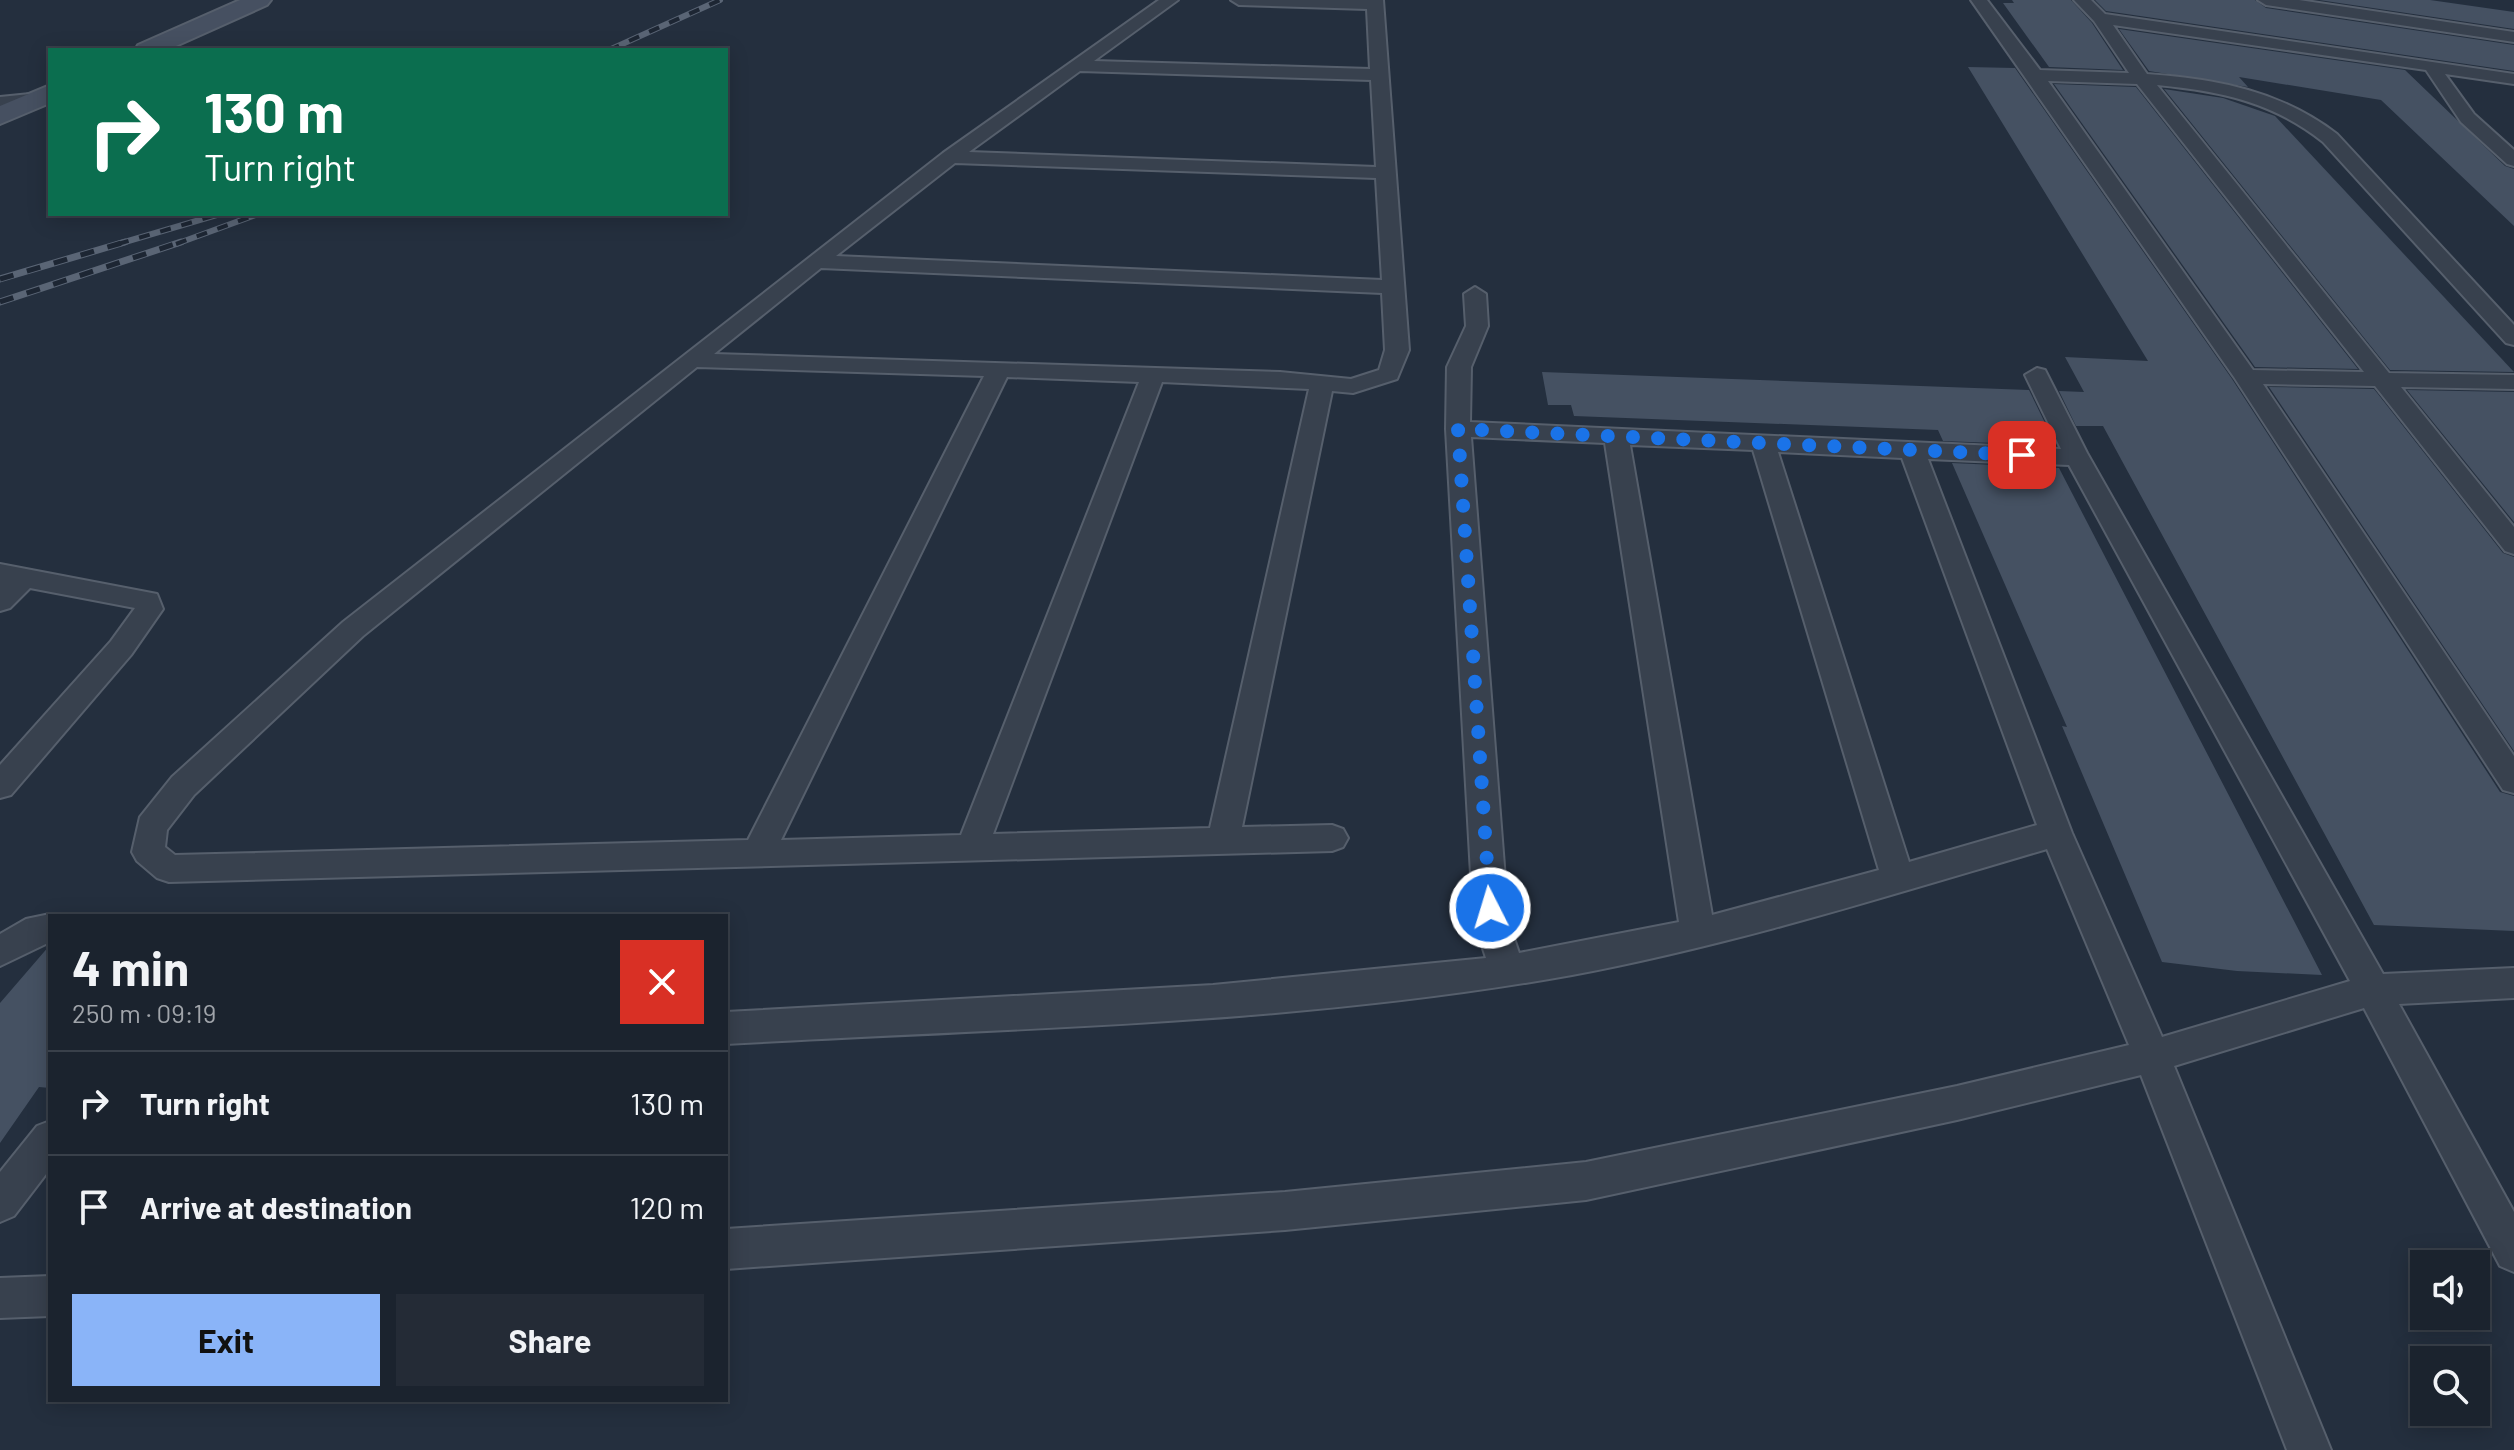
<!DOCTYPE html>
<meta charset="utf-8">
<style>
:root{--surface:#1b232e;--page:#242b36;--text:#f1f3f6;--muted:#a0a4aa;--line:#39404a;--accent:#8ab4f8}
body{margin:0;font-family:Barlow,sans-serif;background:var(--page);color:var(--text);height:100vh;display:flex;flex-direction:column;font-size:30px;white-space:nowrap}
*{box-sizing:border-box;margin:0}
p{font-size:26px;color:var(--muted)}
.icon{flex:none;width:44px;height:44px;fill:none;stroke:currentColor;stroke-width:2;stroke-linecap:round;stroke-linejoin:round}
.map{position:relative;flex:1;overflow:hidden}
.details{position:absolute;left:48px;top:914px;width:680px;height:488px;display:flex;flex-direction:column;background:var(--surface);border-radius:0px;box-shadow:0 4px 20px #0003,0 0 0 2px var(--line)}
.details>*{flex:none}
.banner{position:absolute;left:48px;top:48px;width:680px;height:168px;border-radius:0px;box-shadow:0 4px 20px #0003,0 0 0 2px var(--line);background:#0b6e4f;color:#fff;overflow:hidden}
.controls{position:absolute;left:2410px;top:1250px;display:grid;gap:16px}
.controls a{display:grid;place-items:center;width:80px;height:80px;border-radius:0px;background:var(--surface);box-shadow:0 4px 20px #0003,0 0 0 2px var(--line);font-size:40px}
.pin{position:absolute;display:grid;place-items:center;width:68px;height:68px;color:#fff;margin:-34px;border-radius:16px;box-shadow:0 4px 12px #0006}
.me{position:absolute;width:88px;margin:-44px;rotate:355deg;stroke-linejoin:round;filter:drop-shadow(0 0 6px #0008)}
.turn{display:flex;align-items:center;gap:28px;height:168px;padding:0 24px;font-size:36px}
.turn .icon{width:104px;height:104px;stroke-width:2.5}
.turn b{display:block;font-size:56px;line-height:68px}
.round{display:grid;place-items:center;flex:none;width:84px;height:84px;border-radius:0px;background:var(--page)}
.summary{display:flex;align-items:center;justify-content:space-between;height:136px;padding:0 24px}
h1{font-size:48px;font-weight:700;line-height:60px}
.action{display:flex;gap:16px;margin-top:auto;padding:16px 24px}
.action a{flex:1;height:92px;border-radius:0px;background:var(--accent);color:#111;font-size:32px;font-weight:700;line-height:92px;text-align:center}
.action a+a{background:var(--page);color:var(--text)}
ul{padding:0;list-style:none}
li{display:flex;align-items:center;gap:24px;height:104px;padding:0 24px;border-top:2px solid var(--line)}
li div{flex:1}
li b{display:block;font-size:30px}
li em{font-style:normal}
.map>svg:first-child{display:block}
</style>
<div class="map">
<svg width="2514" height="1450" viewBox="0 0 2514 1450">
<rect width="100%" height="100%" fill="#242f3e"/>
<g fill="#455162">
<polygon points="2012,0 2071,0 2092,23 2123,70 2049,67 2003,3 2014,3"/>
<polygon points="2095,0 2255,0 2266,8 2514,45 2514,71 2106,11"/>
<polygon points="2319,0 2430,0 2514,12 2514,29"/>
<polygon points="2119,29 2405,70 2505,166 2514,169 2514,226 2381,100 2239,77 2248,87 2149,71"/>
<polygon points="1968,67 2015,68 2232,379 2500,792 2514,796 2514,931 2374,925 2103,426 2076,426 2059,391 2084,392 2065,357 2148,361"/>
<polygon points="2054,84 2136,87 2358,369 2255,367"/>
<polygon points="2164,89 2223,98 2275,116 2514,372 2390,370"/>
<polygon points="1542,372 2029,390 2046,425 2037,424 2048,445 1943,441 1938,430 1574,416 1571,405 1548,405"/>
<polygon points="2269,387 2374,389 2503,553 2514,557 2514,751"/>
<polygon points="2407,390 2514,392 2514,522"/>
<polygon points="1952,463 2059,468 2322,975 2237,971 2162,962 2062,726 2067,727"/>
<polygon points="50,945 50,1088 39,1087 0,1143 0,1003"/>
</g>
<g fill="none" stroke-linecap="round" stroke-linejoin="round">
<g stroke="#565f6c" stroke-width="4">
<g id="street">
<path d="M1159,0H1178L1094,61L1370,69L1367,9L1239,5L1231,0H1383L1409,350L1397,379L1353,393L1332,391L1242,827L1332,825L1343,829L1348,838L1343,847L1332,851L169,882L157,878L137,861L132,852L140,817L172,777L343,622L943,153ZM1080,71L1371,80L1376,167L969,152ZM955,163L1376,178L1382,280L836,256ZM821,268L1382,293L1385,350L1379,370L1351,379L1280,372L714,354ZM697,367L984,376L748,840L175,855L165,847L167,830L194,795L363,636ZM1007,377L1139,382L961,835L781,840ZM1162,382L1309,389L1210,828L993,834Z"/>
<path d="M1971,0H1987L2040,70L2129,73L2094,21L2074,0H2091L2105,14L2514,74V84L2445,74L2474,114L2514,150V166L2507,164L2461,122L2426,70L2113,25L2147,74C2217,79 2281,91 2337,134L2514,325V345L2506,343L2323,142C2273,102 2220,91 2157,85L2389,373L2514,375V389L2401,387L2514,527V554L2505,551L2375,386L2263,384L2514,756V793L2503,790L2234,377ZM2048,81L2137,84L2364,372L2253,370Z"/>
<polygon points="2258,0 2299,0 2514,32 2514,42 2266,5"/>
<polygon points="40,93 49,98 46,102 0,109 0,97"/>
<path d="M1475,287L1486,294L1488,326L1471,367L1470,422L2061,449L2025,375L2037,368L2045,370L2087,453L2383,974L2514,968V998L2399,1004L2514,1212V1272L2500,1266L2364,1008L2174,1066L2331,1450H2287L2141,1075L1957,1120L1586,1200L1285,1230L726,1269V1229L1285,1192L1586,1162L1957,1086L2129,1045L2047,849C1890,895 1733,945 1572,975C1293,1025 1007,1028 726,1044V1012L1213,985L1486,958L1475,924L1472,892L1446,429L1447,367L1466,326L1464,294ZM1471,437L1605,443L1679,922L1519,953L1509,924L1506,892ZM1630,445L1753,450L1879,870L1712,915ZM1778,452L1902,458L2037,825L1909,862ZM1928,459L2069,465L2350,981L2162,1037L2072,833Z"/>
<polygon points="0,564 157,594 163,609 131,655 11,795 0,798 0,765 111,641 135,608 30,588 10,608 0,611"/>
<polygon points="50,914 57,916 50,916 50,942 0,966 0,934 26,919"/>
<polygon points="50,1121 50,1169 14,1216 0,1222 0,1172 37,1126"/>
<polygon points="50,1276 50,1316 0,1318 0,1278"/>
</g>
</g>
<g stroke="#565f6c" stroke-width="4">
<g id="secondary">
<polygon points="240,0 271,0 267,5 167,50 135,50 138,45"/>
<polygon points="50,85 50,103 0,124 0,106"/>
</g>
</g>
<use href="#street" fill="#38414e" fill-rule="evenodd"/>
<use href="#secondary" fill="#465061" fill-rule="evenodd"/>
<g stroke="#5a6575" stroke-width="6">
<g id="rail-far1">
<polyline points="609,50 720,0"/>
<polyline points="118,244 220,214"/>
<polyline points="176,244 258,214"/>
</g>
</g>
<g stroke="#5a6575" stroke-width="7">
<g id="rail">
<polyline points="0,279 125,242"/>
<polyline points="0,302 181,242"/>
</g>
</g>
<use href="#rail-far1" stroke="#1d2633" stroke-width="4" stroke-dasharray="11" stroke-linecap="butt"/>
<use href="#rail" stroke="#1d2633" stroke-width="5" stroke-dasharray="14" stroke-linecap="butt"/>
</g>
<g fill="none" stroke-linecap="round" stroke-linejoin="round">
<polyline stroke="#1a73e8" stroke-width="14" stroke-dasharray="0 25.2" points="1490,908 1458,429 2022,455"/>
</g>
</svg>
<div class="controls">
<a><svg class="icon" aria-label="sound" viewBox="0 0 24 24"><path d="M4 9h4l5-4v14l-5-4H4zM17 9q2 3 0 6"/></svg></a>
<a><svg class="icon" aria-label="search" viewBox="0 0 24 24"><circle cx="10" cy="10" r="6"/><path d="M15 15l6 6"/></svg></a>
</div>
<div class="pin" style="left:2022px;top:455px;background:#d93025"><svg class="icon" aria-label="arrive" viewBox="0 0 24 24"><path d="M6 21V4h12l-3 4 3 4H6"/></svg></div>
<svg class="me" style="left:1490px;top:908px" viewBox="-20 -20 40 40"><circle r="17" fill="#1a73e8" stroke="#fff" stroke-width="3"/><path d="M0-11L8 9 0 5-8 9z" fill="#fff"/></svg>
<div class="banner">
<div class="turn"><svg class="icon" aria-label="right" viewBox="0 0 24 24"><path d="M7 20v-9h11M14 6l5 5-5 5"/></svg><div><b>130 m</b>Turn right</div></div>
</div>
<section class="details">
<div class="summary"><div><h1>4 min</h1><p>250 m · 09:19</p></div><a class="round" style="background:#d93025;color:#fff"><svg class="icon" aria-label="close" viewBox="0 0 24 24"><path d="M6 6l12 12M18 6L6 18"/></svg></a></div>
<ul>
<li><svg class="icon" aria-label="right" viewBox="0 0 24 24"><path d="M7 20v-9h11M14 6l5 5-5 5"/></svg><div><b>Turn right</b></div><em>130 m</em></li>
<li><svg class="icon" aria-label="arrive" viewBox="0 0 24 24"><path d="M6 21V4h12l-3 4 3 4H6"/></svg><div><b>Arrive at destination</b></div><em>120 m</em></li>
</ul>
<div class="action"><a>Exit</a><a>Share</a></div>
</section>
</div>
